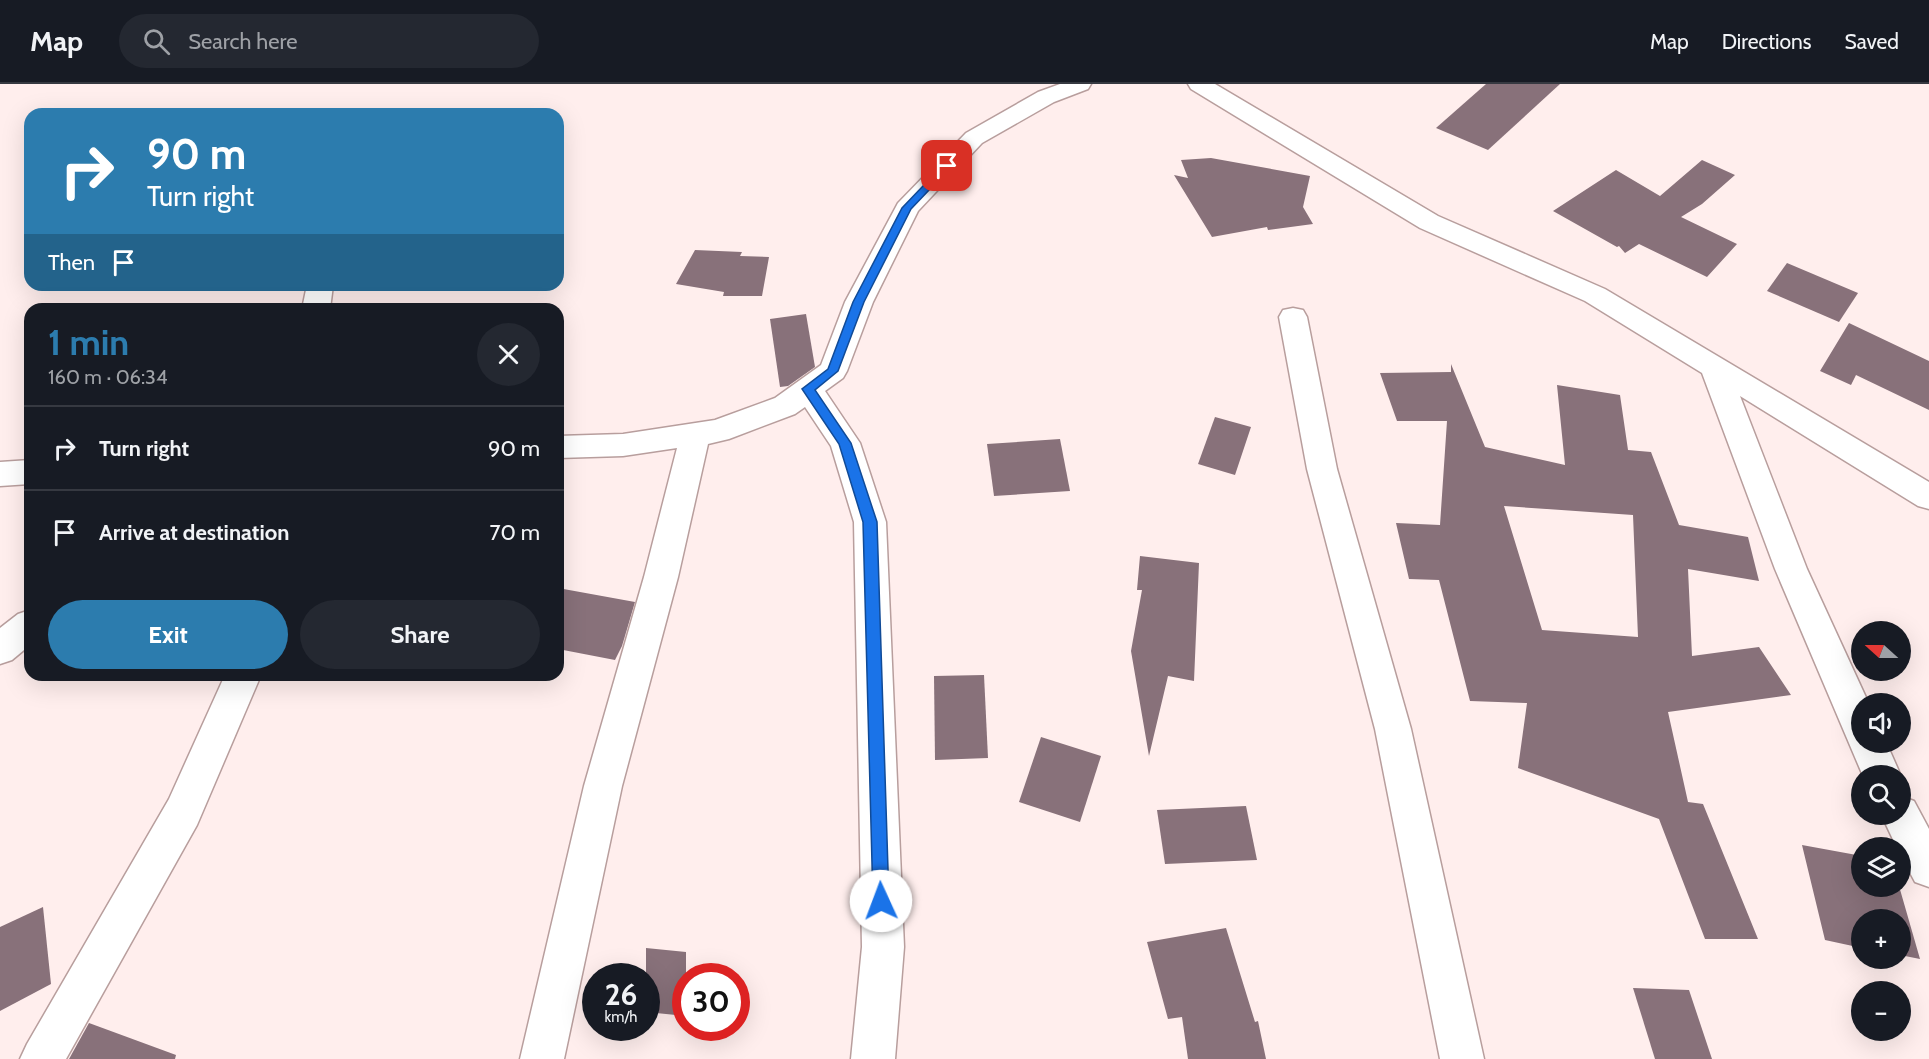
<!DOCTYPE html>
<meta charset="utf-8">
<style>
:root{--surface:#171b24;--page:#242831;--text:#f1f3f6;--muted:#9ea1a6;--line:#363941;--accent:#2c7cae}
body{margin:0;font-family:Cabin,sans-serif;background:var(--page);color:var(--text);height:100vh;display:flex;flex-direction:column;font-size:22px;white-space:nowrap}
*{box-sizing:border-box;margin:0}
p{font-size:20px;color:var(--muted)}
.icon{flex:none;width:33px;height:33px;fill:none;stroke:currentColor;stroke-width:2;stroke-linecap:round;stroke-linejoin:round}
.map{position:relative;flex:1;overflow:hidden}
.drawer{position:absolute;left:24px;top:219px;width:540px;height:378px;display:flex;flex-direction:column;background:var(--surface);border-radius:18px;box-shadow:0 6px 24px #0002}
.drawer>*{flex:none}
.hud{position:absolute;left:24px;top:24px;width:540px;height:183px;border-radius:18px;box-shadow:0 6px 24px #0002;background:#2c7cae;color:#fff;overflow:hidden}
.needle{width:39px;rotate:291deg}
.controls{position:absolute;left:1851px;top:537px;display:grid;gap:12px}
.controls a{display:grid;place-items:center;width:60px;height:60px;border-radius:50%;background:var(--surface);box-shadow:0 6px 24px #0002;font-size:30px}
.speed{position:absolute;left:582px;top:879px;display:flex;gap:12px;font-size:30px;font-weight:700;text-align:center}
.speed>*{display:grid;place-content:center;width:78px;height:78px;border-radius:50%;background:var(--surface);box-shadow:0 6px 24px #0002;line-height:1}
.speed small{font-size:15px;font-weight:400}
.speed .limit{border:9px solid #d22;background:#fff;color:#111}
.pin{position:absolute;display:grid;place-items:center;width:51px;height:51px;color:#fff;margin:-26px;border-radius:12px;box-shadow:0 3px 9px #0006}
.me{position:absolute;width:66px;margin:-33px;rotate:358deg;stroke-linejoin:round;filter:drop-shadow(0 0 4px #0008)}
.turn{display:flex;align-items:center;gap:21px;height:126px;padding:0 24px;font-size:27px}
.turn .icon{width:78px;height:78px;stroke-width:2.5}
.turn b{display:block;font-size:42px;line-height:51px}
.then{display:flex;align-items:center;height:57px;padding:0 24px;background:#0003;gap:12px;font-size:22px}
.round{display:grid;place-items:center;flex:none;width:63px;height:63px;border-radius:32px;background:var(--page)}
.headline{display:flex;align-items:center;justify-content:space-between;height:102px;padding:0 24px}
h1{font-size:36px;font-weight:700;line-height:45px;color:var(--accent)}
.button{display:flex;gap:12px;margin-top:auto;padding:12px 24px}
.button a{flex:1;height:69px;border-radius:36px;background:var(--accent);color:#fff;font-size:24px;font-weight:700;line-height:69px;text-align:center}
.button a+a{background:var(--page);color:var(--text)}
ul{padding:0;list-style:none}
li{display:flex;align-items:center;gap:18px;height:84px;padding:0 24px;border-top:2px solid var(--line)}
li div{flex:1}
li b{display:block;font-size:22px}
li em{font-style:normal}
header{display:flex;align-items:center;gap:36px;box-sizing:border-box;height:84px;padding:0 30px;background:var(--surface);border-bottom:2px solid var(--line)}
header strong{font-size:28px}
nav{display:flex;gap:33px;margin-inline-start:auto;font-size:21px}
.search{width:420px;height:54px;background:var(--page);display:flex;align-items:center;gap:15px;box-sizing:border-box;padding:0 21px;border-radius:33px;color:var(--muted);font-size:22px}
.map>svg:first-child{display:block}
</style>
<header>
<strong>Map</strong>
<div class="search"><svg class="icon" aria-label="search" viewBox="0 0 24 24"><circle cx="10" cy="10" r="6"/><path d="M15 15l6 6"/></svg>Search here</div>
<nav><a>Map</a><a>Directions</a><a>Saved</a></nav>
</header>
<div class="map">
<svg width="1929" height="975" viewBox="0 0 1929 975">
<rect width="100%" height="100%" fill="#ffeeed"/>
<g fill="#88717a" fill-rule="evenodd">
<polygon points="1486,0 1560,0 1488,66 1436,44"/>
<polygon points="1211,74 1310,92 1303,123 1313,140 1268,146 1267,143 1212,153 1174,91 1188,94 1181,76"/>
<polygon points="1702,76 1735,91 1702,120 1681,133 1737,160 1707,193 1639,160 1625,169 1619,162 1617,163 1553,127 1616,86 1660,112"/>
<polygon points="695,166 742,168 740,172 769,173 762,212 723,212 724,208 676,200"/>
<polygon points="1787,179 1858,209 1839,238 1767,207"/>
<polygon points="806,230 815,283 788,302 780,303 770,235"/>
<polygon points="1849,239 1929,277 1929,326 1856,291 1851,301 1820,287"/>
<path d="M1451,280L1485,363L1565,381L1557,301L1620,311L1628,366L1651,368L1679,441L1748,453L1759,497L1688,485L1692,572L1759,563L1791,611L1668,628L1688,718L1703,720L1758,855H1705L1659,735L1518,684L1527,619L1470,617L1439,496L1409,495L1396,439L1440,441L1447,337H1397L1380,289L1451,288ZM1504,422L1633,431L1638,553L1542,546Z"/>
<polygon points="1215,333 1251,343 1235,391 1198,380"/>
<polygon points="1060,355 1070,407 994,412 987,360"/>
<polygon points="1140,472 1199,479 1194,597 1168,592 1149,672 1131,567 1142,506 1137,506"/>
<polygon points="558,504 635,518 622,562 615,576 558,565"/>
<polygon points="984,591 988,674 935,676 934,592"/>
<polygon points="1041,653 1101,672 1080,738 1019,718"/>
<polygon points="1246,722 1257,776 1165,780 1157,726"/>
<polygon points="1802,761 1862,772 1862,802 1899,802 1920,875 1900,871 1900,836 1862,836 1862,864 1825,856"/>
<polygon points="43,823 51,900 0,927 0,843"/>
<polygon points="1226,844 1255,938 1258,937 1266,975 1188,975 1182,933 1168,935 1147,858"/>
<polygon points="646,864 686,868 686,932 646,928"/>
<polygon points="1633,904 1689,906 1712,975 1655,975"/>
<polygon points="89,939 176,971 175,975 69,975"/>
</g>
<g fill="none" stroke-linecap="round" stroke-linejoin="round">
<g stroke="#b89e9d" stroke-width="3">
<g id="minor">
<polygon points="1060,0 1091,0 1088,5 1054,18 982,59 918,127 873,218 847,287 843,294 825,307 860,359 886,438 904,863 895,975 851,975 862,863 854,438 831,362 805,323 795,330 729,355 708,360 678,493 622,702 564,975 520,975 584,702 644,493 677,364 623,372 558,374 558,352 623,350 715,336 775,314 821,281 845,218 898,119 966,49 1038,8"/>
<polygon points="1188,0 1215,0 1438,132 1605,205 1929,398 1929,425 1918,422 1740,312 1807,485 1869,620 1862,620 1862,658 1886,658 1901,692 1900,693 1863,692 1775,485 1702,289 1585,217 1420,144 1191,5"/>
<polygon points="307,201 333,201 330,225 302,225"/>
<polygon points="1293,224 1303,226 1307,233 1337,385 1411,645 1484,975 1440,975 1375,645 1307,385 1279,233 1283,226"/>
<polygon points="30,376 30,400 0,402 0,378"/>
<polygon points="30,526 30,561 12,576 0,580 0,544 18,530"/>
<polygon points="225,591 261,591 197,741 66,975 20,975 27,960 169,715"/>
<polygon points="1900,712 1914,717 1929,745 1929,803 1915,798 1900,770 1900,764 1897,764 1881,730 1900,730"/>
</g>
</g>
<use href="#minor" fill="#fff" fill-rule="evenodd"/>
</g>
<polygon fill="#1a73e8" stroke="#114b97" stroke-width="1.5" points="944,80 952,82 911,125 864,218 838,287 815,306 851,359 877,438 889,817 887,823 881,826 875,823 873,817 863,438 839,360 802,305 828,285 853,218 902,124"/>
</svg>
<div class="controls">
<a><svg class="needle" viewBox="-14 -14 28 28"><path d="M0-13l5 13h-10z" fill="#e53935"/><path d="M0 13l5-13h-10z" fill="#9ea1a6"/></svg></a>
<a><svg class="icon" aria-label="sound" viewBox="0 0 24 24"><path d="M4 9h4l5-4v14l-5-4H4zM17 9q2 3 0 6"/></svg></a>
<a><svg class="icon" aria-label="search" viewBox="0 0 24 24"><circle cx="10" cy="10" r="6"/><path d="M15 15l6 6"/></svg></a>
<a><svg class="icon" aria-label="layers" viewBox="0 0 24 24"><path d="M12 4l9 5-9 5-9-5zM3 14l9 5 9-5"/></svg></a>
<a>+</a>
<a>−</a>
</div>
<div class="speed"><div>26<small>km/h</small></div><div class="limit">30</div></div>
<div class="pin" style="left:947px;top:82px;background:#d93025"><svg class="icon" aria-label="arrive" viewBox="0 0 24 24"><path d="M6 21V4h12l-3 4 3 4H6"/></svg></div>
<svg class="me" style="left:881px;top:817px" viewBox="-20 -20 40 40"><circle r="19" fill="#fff"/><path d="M0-13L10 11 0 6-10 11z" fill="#1a73e8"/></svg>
<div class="hud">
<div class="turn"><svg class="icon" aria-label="right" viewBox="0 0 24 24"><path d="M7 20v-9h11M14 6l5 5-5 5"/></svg><div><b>90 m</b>Turn right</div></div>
<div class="then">Then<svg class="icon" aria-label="arrive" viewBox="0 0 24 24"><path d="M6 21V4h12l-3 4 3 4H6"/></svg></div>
</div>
<section class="drawer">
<div class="headline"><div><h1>1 min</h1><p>160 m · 06:34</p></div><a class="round"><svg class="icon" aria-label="close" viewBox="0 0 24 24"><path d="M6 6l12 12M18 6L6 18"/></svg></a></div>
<ul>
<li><svg class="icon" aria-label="right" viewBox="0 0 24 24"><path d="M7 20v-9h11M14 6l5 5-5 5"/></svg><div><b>Turn right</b></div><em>90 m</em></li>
<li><svg class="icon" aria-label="arrive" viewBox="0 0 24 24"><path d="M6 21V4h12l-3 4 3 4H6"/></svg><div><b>Arrive at destination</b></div><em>70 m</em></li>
</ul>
<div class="button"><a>Exit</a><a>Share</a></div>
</section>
</div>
